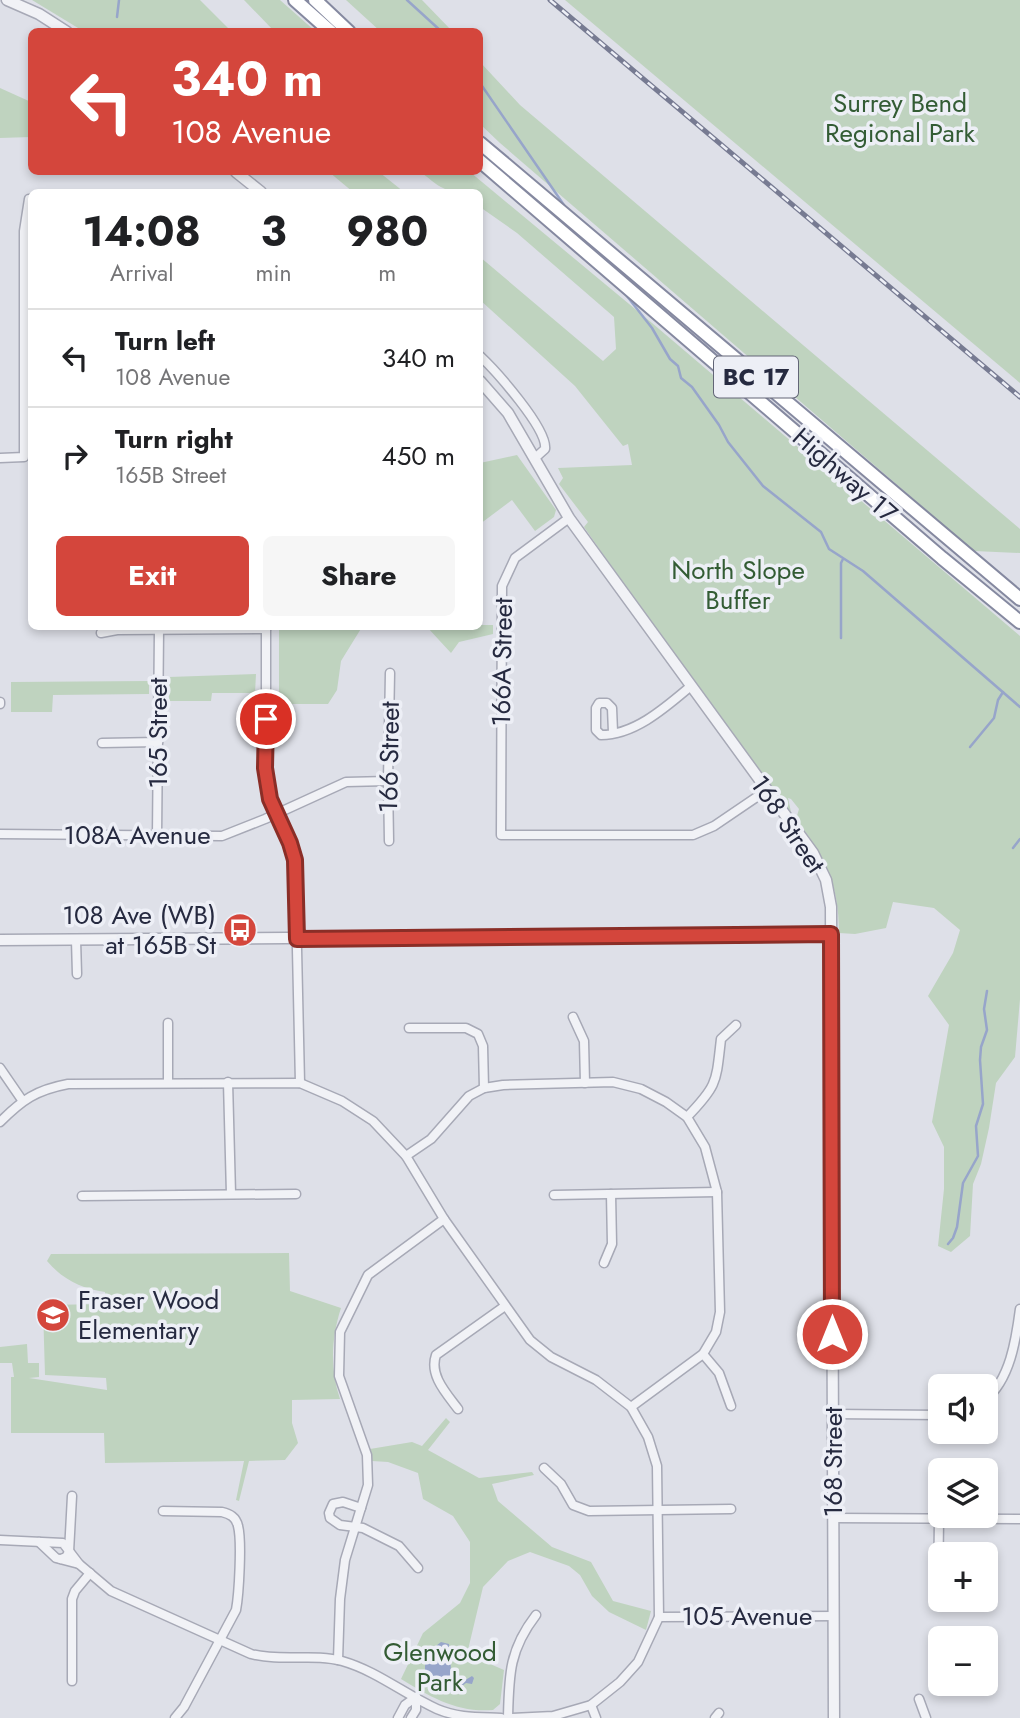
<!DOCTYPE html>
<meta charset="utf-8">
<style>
:root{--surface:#fff;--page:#f6f6f6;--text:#202124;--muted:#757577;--line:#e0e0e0;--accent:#d4463c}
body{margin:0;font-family:Jost,sans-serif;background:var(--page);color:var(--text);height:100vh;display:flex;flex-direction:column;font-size:26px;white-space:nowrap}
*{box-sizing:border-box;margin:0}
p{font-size:23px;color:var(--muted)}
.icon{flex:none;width:38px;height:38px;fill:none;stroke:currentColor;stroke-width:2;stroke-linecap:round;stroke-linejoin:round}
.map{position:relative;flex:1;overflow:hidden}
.panel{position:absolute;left:28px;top:189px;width:455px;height:441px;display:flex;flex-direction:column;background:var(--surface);border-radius:10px;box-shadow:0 4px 10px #0003}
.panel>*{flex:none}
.top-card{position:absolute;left:28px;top:28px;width:455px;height:147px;border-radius:10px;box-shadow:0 4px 10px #0003;background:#d4463c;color:#fff;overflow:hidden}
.fabs{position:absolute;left:928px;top:1374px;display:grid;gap:14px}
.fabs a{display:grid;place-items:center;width:70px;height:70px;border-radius:10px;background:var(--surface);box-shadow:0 4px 10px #0003;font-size:35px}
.pin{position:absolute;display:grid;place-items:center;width:60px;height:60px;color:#fff;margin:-30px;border:4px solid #fff;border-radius:50%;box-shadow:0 2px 7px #0007}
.me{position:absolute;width:77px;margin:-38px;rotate:0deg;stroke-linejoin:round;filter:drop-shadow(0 0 5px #0008)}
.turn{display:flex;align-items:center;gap:24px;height:147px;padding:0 28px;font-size:32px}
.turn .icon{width:91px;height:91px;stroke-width:2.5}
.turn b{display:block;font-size:49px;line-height:60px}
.eta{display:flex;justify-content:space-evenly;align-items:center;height:119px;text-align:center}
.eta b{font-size:42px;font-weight:700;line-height:49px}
.action{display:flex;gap:14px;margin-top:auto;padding:14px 28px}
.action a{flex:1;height:80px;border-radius:10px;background:var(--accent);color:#fff;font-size:28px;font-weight:700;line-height:80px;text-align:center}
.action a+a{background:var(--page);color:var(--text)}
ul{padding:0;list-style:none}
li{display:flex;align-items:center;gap:21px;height:98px;padding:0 28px;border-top:2px solid var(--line)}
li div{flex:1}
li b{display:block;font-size:26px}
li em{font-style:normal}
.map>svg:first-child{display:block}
</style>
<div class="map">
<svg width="1020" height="1718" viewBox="0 0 1020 1718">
<rect width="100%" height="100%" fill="#dee0e8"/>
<g fill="#bfd3bf">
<polygon points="32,0 200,0 231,31 83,31"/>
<polygon points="244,0 280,0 315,31 274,31"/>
<polygon points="346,0 422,0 452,31 380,31"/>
<polygon points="565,0 1020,0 1020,383"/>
<polygon points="480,62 520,105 1020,529 1020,553 974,551 500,143 480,124"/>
<polygon points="0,88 31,102 31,137 0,138"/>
<polygon points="329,172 379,172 404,192 353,192"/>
<path d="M421,172H470L652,323L1020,636V999L1015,1057L996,1083L989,1128L981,1164L973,1184L970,1236L951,1252L938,1246L944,1189V1147L932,1122L949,1025L928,996L953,953L960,930L934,908L893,902L886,928L855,934L839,933C839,883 825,858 796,819L799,809L791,799L788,798L791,812L789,810L607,560L584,527L588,522L559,484L563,478L558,468L632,465L628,444L623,446L575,386L480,300V257L603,361L616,349L614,317L517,233L480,207V192C447,192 446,193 421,172Z"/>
<polygon points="517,455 556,510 554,517 535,531 512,500 480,524 480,463"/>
<polygon points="480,625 493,625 493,634 459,642 451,653 427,627 362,627 341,661 337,690 328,704 279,704 279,627 480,626"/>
<polygon points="256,674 255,693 212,693 211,701 169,701 169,677"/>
<polygon points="149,681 149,694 53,695 52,712 11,712 11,682"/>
<path d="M289,1253L290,1291L341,1308C331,1339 330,1369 340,1399L292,1400V1423L298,1443L285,1460L249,1461L239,1501L236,1500L244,1461L105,1463L104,1433H11V1377H14L12,1363H0V1347L27,1344L28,1363H39V1377L29,1378L107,1390L106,1378L45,1375L43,1308L45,1305L105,1304V1292C82,1289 62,1279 47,1261L51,1254Z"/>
<path d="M446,1418L450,1422L428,1450L479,1478L532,1472L534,1475L492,1484L498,1501L552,1547L591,1562L613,1601L651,1611L646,1630L609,1612L592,1596L580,1575L569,1566L530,1552L508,1561L483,1587L467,1654L504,1670L500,1704L493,1710C458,1713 430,1697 401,1679L423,1633L460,1603L470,1583V1542L453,1516L423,1499L418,1473L388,1462L372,1461L370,1449L412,1442L422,1446Z"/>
</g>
<path fill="#97a5ca" d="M441,1642L449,1644L451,1670L458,1679H467L472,1676L474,1678L472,1684L466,1683L462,1686L460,1693C425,1695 412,1663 441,1642Z"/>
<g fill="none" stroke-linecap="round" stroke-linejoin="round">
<g stroke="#97a5ca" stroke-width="2.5">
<polyline points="407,0 442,32"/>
<polyline points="117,17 119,0"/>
<polyline points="480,83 566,208"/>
<polyline points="590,243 598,254"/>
<polyline points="623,291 652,328 670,359 678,366 681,378 692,387 719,425 728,442 763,486 821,532 829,549 863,571 1020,707"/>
<polyline points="841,638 841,563 843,559"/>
<polyline points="970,747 994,718 998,700 1003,692"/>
<polyline points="1013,848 1020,839"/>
<polyline points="948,1244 953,1238 957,1227 963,1183 978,1156 976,1126 983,1104 980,1060 981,1047 987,1030 984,1009 987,991"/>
</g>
<g stroke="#a7a9b6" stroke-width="11">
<g id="minor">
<path d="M480,356C495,370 548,429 545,449L535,458"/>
<polyline points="0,458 24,457 24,231 29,199"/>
<polyline points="569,518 515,558 502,586 501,835 693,835 714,826 767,790"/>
<path d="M266,626V781C271,809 288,832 295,860L300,1083"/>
<polyline points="101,633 117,630 266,629"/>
<polyline points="0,702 0,704"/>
<path d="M613,732L612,708L607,703H599L596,708V730L601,735C635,735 666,707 691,686"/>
<polyline points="102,743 158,742"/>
<polyline points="0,834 222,836 265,819 346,782 388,781"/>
<polyline points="157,836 159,630"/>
<polyline points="389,841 388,781 390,673"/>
<polyline points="76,940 77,974"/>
<polyline points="573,1017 584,1041 585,1083"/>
<polyline points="168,1023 168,1083"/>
<polyline points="409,1028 466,1028 478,1034 483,1046 484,1088"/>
<polyline points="0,1068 22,1100"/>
<polyline points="228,1082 231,1194"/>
<path d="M687,1117C718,1085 716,1082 721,1039L736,1025"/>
<path d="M0,1122C22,1100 36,1090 68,1084L300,1083L342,1101L373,1121L406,1156L444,1219L530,1340L551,1357L596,1380L631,1407L648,1437L657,1466L659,1617L638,1662L620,1682L591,1705L553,1716L512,1718"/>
<polyline points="406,1156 431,1139 469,1096 484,1088 503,1085 613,1082 641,1089 666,1102 687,1117 705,1147 717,1192 720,1312 716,1332 703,1354 631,1407"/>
<polyline points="554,1195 717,1192"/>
<polyline points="82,1196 296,1194"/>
<polyline points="604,1263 612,1244 611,1194"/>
<polyline points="703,1354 719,1373 731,1406"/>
<path d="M985,1400C1010,1380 1016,1340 1020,1309"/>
<path d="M458,1409C446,1393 429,1375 436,1355L505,1306"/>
<polyline points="833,1414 940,1415"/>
<polyline points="544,1468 561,1484 573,1505 589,1511 731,1509"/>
<polyline points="361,1508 343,1502 333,1504 329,1513 330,1518 340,1525 363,1528 399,1546 418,1568"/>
<path d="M163,1511L222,1512C230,1514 236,1517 238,1526C242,1541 239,1594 236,1610L184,1707L175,1718"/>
<polyline points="833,1518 1020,1519"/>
<path d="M0,1540L63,1543L79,1564L111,1591L251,1654C281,1662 314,1653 342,1661C377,1671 404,1694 437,1709C458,1718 479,1717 501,1718"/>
<polyline points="39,1542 56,1558 79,1564"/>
<polyline points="61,1559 66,1557 69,1552 72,1496"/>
<polyline points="938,1595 939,1519"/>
<polyline points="659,1617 834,1616"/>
<polyline points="338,1660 340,1599 345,1560 368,1485 367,1455 339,1376 340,1332 368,1275 444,1219"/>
<polyline points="72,1681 72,1599 75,1591 90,1573"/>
<polyline points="919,1699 926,1718"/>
<polyline points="591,1705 596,1718"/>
<polyline points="398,1718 405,1705 416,1697"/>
<polyline points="411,1718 416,1710 416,1697"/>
<path d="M508,1718C509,1675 509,1650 536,1615"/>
<polyline points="715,1718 719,1713"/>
</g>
</g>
<g stroke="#a7a9b6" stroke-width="13">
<g id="tertiary">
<polyline points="7,0 39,14 67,32"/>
<polyline points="236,172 261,192"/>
<polyline points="480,381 508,413 569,518 813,853 826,880 831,907 834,1718"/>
<polyline points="0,940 831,934"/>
</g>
</g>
<g stroke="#8589a0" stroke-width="16">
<g id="trunk">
<polyline points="295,0 331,32"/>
<polyline points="315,0 349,32"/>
<polyline points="480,143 1020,599"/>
<polyline points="480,161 942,558 1020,622"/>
</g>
</g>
<use href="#minor" stroke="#f1f2f6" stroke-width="8"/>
<use href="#tertiary" stroke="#f1f2f6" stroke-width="10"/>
<use href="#trunk" stroke="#fff" stroke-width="12"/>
<g stroke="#777b92" stroke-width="5">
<polyline id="rail" points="550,0 1020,397"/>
</g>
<use href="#rail" stroke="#edeff6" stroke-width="2.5" stroke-dasharray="8" stroke-linecap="butt"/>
</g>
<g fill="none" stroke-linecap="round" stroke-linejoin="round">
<g stroke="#8a2e27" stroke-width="18">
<polyline id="route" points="266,719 265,768 270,799 290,843 295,860 297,939 831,934 832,1334"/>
</g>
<use href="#route" stroke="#d4463c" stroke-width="12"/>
</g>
<defs>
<g id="bus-disc" transform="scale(1.75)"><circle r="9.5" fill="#d4463c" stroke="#edeff6"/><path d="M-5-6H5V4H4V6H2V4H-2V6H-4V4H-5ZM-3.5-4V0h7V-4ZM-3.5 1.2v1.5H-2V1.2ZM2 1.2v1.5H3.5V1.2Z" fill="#fff"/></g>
<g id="school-disc" transform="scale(1.75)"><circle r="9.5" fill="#d4463c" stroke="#edeff6"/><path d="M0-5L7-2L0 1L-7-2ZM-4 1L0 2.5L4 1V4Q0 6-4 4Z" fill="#fff"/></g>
</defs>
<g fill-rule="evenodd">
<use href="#bus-disc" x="240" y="930"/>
<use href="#school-disc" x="53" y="1315"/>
</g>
<g text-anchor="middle" stroke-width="7" stroke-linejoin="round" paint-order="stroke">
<rect fill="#edeff6" stroke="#626577" stroke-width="2" x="714" y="356.5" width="84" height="41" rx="5"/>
<g font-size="24" font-weight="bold" fill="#262a40">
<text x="756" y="385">BC 17</text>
</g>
<g font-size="26" fill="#335c34" stroke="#edeff6">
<text x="900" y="112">Surrey Bend<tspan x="900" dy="30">Regional Park</tspan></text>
<text x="738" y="579">North Slope<tspan x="738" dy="30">Buffer</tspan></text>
<text x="440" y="1661">Glenwood<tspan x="440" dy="30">Park</tspan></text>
</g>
<g font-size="26" fill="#262a40" stroke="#edeff6">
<text transform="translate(845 475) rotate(41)" y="9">Highway 17</text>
<text transform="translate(502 662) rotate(-89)" y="9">166A Street</text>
<text transform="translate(158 733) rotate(-90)" y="9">165 Street</text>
<text transform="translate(389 757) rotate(-89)" y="9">166 Street</text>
<text transform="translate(788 824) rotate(56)" y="9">168 Street</text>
<text x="137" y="844">108A Avenue</text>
<text transform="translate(833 1462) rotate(-90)" y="9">168 Street</text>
<text x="747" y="1625">105 Avenue</text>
</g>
<g font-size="26" fill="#262a40" stroke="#edeff6" text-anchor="end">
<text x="216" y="924">108 Ave (WB)<tspan x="216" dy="30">at 165B St</tspan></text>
<text x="78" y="1309" text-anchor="start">Fraser Wood<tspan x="78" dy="30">Elementary</tspan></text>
</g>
</g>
</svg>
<div class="fabs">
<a><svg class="icon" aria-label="sound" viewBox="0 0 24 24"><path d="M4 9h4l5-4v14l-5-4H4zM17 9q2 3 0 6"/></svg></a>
<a><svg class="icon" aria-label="layers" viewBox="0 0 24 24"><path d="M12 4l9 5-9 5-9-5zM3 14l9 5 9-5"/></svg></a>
<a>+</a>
<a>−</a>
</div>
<div class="pin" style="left:266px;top:719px;background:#d93025"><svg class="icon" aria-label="arrive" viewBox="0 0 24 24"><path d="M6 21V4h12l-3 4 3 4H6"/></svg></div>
<svg class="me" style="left:832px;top:1334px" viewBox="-20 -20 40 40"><circle r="17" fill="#d4463c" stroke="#fff" stroke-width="3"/><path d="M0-11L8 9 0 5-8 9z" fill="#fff"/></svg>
<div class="top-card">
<div class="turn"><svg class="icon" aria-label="left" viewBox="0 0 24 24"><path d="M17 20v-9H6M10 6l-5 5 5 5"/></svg><div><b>340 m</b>108 Avenue</div></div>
</div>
<section class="panel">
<div class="eta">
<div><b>14:08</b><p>Arrival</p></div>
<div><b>3</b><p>min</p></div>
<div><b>980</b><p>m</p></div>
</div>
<ul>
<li><svg class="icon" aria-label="left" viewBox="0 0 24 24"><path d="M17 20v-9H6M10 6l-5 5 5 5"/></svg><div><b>Turn left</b><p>108 Avenue</p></div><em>340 m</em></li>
<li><svg class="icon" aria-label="right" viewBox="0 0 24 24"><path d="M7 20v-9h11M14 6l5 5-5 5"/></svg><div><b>Turn right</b><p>165B Street</p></div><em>450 m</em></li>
</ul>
<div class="action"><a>Exit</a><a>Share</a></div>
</section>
</div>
